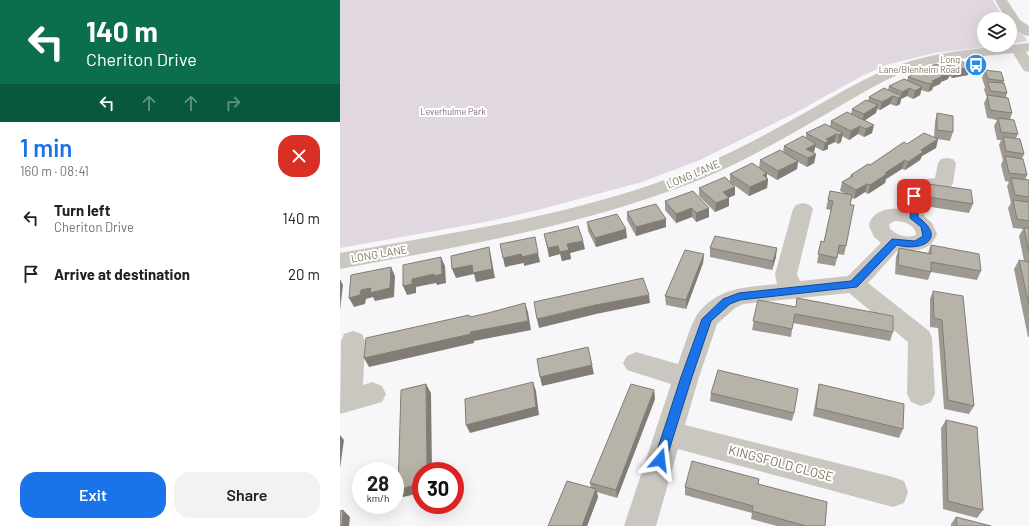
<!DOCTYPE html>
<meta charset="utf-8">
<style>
:root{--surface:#fff;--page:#f2f2f2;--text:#202124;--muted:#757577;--accent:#1a73e8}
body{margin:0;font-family:Barlow,sans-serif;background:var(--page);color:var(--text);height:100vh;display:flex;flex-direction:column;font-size:15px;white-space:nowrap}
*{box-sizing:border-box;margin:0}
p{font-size:13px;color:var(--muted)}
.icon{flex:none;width:22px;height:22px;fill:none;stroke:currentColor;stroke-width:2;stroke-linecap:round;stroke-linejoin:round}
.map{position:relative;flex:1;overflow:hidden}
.details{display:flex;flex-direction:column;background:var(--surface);width:340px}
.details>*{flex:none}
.hud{background:#0b6e4f;color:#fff;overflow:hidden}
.tools{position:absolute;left:637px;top:12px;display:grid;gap:8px}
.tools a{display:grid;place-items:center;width:40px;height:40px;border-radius:50%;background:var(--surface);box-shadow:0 4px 16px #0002;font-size:20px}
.speed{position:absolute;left:12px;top:462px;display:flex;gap:8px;font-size:20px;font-weight:700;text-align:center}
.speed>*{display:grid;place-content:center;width:52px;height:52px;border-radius:50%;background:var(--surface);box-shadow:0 4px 16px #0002;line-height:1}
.speed small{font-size:10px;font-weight:400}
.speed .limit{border:6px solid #d22;background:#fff;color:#111}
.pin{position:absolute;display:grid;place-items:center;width:34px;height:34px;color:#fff;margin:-17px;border-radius:8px;box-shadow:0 2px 6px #0006}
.me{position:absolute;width:44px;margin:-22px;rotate:17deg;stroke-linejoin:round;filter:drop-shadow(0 0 3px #0008)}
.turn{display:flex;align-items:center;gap:14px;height:84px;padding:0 20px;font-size:18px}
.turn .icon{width:52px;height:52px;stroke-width:2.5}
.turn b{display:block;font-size:28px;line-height:34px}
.lanes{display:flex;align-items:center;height:38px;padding:0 20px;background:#0003;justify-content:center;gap:20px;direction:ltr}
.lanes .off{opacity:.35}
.round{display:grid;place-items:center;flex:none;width:42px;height:42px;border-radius:16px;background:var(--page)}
.summary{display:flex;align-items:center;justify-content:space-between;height:68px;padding:0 20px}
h1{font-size:24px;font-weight:600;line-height:30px;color:var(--accent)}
.cta{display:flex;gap:8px;margin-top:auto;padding:8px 20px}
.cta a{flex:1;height:46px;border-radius:16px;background:var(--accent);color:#fff;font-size:16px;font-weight:600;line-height:46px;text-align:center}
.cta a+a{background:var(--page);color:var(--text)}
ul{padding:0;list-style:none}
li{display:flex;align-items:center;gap:12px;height:56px;padding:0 20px}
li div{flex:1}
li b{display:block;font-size:15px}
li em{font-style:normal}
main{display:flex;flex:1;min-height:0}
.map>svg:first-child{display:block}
</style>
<main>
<section class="details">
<div class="hud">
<div class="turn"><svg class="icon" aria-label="left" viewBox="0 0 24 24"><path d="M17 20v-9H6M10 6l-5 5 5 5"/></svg><div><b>140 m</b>Cheriton Drive</div></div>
<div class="lanes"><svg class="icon" aria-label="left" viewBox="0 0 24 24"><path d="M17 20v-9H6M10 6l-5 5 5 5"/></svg><svg class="icon off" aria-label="ahead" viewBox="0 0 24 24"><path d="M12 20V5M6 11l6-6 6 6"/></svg><svg class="icon off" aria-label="ahead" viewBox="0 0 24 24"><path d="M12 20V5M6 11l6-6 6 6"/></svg><svg class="icon off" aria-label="right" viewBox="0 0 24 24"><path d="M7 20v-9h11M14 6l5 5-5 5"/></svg></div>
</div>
<div class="summary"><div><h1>1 min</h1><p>160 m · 08:41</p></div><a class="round" style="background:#d93025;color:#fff"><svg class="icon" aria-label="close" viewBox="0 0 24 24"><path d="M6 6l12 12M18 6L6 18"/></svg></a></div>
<ul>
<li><svg class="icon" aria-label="left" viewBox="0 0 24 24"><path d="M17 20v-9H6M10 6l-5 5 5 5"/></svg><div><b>Turn left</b><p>Cheriton Drive</p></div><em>140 m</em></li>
<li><svg class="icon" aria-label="arrive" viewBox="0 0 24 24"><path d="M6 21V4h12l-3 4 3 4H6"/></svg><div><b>Arrive at destination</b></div><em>20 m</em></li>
</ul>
<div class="cta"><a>Exit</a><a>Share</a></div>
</section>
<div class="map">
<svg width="689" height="526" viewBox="0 0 689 526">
<rect width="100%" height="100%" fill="#f7f6f9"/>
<g fill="#e0d7e0">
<polygon points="0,0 653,0 664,19 644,19 644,45 663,45 594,53 546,65 520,77 455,113 360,160 302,182 194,211 145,222 0,248"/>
<polygon points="670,24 685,37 687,41 670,44"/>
</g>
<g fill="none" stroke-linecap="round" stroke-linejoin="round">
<g fill="#cac7c1" fill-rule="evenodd">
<polygon points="655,0 667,0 680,20 689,26 689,36 684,35 670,26 670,19 666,19"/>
<path d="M689,43V51L686,52L689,57V72L684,71L673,53C637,57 601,59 567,71C539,82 514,98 488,113C448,136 407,160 364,178C248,225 122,246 0,269V253C118,232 239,215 351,170C394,152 435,130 475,107C501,92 528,76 556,66C599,50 645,48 689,43Z"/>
<path d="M607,158L613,159L616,163L613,183L611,187L584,190V216L592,223L597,234C591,251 575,252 559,249L528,283L589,331L592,338L595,394L591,402L581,406L571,402L567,394L568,342L509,293L403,304L395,308L377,324L359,377L345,425L553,477L564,481L568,492L564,503L553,507L338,449L316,526H284L331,384L287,370L283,363L287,356L296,352L338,364C343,351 351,322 359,312C380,287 407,287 437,284L435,274L453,209L456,205L463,203L470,205L473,209L457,274L460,281L508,276L541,243L534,237L529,226C531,210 551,207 564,209L565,185L568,181L595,178L598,163L601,159ZM555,221C564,221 576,225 576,235C567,239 557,235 550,229L549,224Z"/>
<polygon points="13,331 22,334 25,341 23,385 32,382 42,386 46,394 42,402 0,414 1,341 4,334"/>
</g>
</g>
<g fill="#9e9a91">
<polygon points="605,63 631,67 628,75 612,78 609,76 608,79 601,82 600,84 593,87 592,90 588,92 581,90 580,95 573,99 567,96 561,99 560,104 556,106 550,104 540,110 537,109 536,113 525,120 532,133 524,137 518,134 509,140 502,136 501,142 498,144 495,142 489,145 488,145 488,149 483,151 475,147 474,152 473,153 476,154 474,163 467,167 458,162 457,169 437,180 427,174 427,178 428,179 427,188 409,196 394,185 395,187 395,195 389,197 389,206 375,212 359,196 359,188 390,182 390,174 419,168 420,160 443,152 444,146 466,138 466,133 490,126 491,121 511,114 512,109 528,101 529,97 548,90 549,86 567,80 568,77 589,70 591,66 604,68"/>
<polygon points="645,70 664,81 663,83 667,93 666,97 672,113 670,120 678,134 676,138 684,154 682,159 687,175 685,180 689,180 689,337 688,337 674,269 679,260 684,261 679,236 683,229 673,228 668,208 671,203 667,186 669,182 665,181 661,165 663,160 659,145 661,140 657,140 654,126 657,120 647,118 644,103 647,97 644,90 645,87 642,78"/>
<polygon points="597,113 613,132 610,141 597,139 598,139 596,148 582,156 580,160 565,170 562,169 546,179 545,183 528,194 525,192 514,199 512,198 510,205 506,246 504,255 498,254 495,266 477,263 481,241 484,242 491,210 486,209 490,191 506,194 500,191 502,182 510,177 511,175 530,165 567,144 594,137 595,122"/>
<polygon points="588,184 633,204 629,213 585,206 585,192"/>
<polygon points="325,201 369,208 369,217 356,222 352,217 336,223 325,210"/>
<polygon points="287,212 326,219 326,227 296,236 287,220"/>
<polygon points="247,222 287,238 256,247 248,231"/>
<polygon points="204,234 245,249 230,253 231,259 222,261 220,254 209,257"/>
<polygon points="591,245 641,271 637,280 591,272 588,280 555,274 556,257 559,248 588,253"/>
<polygon points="370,248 436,257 432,270 370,257"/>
<polygon points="364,254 363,263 346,309 326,305 325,296"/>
<polygon points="593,291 634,406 629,414 604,409 598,328 590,327 590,299"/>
<polygon points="418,300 553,332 550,341 453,323 451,337 412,330"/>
<polygon points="479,384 563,429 559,438 473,416 477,393"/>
<polygon points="314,390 315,399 277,498 257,492 258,497 247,526 208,526 251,488 250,483"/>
<polygon points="371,393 454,413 452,421 370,401"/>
<polygon points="606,420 643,510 637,518 603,509 601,428"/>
<polygon points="418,484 485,526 437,526 411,519 412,513 345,495 345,487"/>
<polygon points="616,517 651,526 611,526 611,524"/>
</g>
<g fill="#817d76">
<polygon points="631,67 628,75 612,78 614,70"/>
<polygon points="611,71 608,79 601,82 603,74"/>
<polygon points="603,76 600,84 593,87 592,90 588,92 592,81"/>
<polygon points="582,87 580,95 573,99 575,91"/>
<polygon points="570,88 567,96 561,99 560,104 556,106 558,98 561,97 562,92"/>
<polygon points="553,96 550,104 540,110 542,102"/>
<polygon points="538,105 536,113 522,122 524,114"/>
<polygon points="534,125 532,133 524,137 526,129"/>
<polygon points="520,126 518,134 509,140 511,131"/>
<polygon points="503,133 501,142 498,144 499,135"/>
<polygon points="496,134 495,142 488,145 488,149 483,151 486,139"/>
<polygon points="598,139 596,148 582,156 580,160 565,170 568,162 581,150"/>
<polygon points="476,144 474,152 465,157 466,149"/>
<polygon points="476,154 474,163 467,167 468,158"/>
<polygon points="565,160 562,169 546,179 545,183 528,194 530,185 545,173"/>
<polygon points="458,161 457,169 437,180 438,171"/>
<polygon points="427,173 426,180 428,179 427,188 409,196 410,187 423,175"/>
<polygon points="527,184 525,192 514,199 516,190"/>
<polygon points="395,187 395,195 386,199 389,198 389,206 375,212 376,203 383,192"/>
<polygon points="352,208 352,217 336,223 336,214"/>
<polygon points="369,208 369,217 356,222 356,213"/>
<polygon points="326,219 326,227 296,236 296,227"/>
<polygon points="286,229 287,238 256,247 255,238"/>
<polygon points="243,241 245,249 230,253 231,259 222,261 220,252 227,244"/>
<polygon points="218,246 220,254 209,257 208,248"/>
<polygon points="149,247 151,256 155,278 136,282 134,274 116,278 112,269"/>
<polygon points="437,248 436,257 432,270 433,261"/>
<polygon points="198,253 200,262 184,266 184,263 165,267 163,258 181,254"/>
<polygon points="364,254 363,263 346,309 346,300"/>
<polygon points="101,257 105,266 106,283 97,285 96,283 76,287 76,293 67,295 63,286 72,279"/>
<polygon points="51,267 55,276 54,297 35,301 33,297 26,299 25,304 14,307 9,298 21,290"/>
<polygon points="0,279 3,285 0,310"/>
<polygon points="309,295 310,303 256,314 199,328 197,319 255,305"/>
<polygon points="185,303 188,312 191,330 134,341 134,343 29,367 24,358 130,332"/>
<polygon points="252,365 254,374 202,386 200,377"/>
<polygon points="193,382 196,391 199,415 130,433 126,425"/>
<polygon points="86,384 91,393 92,471 87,471"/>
<polygon points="314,390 315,399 277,498 276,490"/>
<polygon points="0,435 4,440 0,468"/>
<polygon points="81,483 81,493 63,497 58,490"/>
<polygon points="256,489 258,497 247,526 242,526"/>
<polygon points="3,510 10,517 9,526 2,526"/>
</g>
<g fill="#b8b3a9" stroke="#817d76">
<polygon points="621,61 631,67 614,70 605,63"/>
<polygon points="596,64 611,71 603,74 590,68 592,67 591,66"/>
<polygon points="589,70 603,76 592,81 595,82 590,84 568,77 579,71"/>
<polygon points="645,70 661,72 664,81 648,79"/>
<polygon points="564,79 582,87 575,91 570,88 562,92 549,86"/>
<polygon points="647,82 664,83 667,93 651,91"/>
<polygon points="544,88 562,96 558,98 553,96 542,102 529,97"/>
<polygon points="647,95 668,98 672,113 650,110"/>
<polygon points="526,100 538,105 524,114 512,109"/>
<polygon points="507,112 534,125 526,129 520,126 511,131 491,121"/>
<polygon points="597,113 613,116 613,132 597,130"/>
<polygon points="658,118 674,120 678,134 661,132"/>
<polygon points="485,124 503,133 499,135 496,134 491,137 486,139 489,141 485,143 466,133"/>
<polygon points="584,133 598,139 581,150 583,152 568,162 565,160 545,173 547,174 530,185 527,184 516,190 502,182 513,176 511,175 528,164 530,165 564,142 567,144"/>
<polygon points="463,136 476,144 466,149 476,154 468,158 444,146"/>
<polygon points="663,137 680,139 684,154 666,151"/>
<polygon points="440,150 458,161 438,171 420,160"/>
<polygon points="665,156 683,159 687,175 669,173"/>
<polygon points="412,163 427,173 423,175 428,179 410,187 390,174"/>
<polygon points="385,177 395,187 383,192 389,198 376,203 359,188"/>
<polygon points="671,178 689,180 689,197 675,195"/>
<polygon points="588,184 631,190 633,204 588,197"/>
<polygon points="353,191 369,208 356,213 352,208 336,214 325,201"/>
<polygon points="490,191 512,195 510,205 514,205 506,246 499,245 497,258 478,254 481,241 484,242 493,201 488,200"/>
<polygon points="673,200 689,202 689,221 677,219"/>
<polygon points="316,204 326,219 296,227 287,212"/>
<polygon points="277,214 286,229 255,238 247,222"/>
<polygon points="238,226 243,241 227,244 229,250 220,252 218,246 208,248 204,234"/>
<polygon points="684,228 689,228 689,252"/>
<polygon points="375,236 437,248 433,261 370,248"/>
<polygon points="195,237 198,253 182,257 181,254 163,258 160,244"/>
<polygon points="591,245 639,254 641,271 591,262 591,272 558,265 559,248 591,254"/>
<polygon points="149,247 152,269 133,273 132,265 112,269 111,256"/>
<polygon points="345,250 364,254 346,300 325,296"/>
<polygon points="101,257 102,274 94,276 94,274 72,279 72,284 63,286 63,265"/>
<polygon points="679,260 689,262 689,305"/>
<polygon points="51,267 50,288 30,293 31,288 21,290 20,295 9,298 11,275"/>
<polygon points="303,278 309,295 255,305 197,319 194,302"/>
<polygon points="593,291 623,296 634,406 608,400 602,320 594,318"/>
<polygon points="457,298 553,316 553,332 455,314 452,329 413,321 418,300 456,307"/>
<polygon points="185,303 188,321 130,332 131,334 24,358 26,338 129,315 130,317 148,313"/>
<polygon points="248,347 252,365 200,377 197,359"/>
<polygon points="378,370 458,389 454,413 371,393"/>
<polygon points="193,382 196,407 126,425 125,399"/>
<polygon points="86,384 87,471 81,471 81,483 58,490 61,390"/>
<polygon points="291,384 314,390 276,490 250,483"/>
<polygon points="479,384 564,404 563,429 476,408"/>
<polygon points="606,420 637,427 643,510 608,501"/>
<polygon points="352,461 419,479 418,484 487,502 485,526 466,526 412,511 413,506 345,487"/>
<polygon points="227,481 256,489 242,526 208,526"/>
<polygon points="3,510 2,526 0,526 0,511"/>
<polygon points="616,517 651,526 617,526"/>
</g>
<path fill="#1a73e8" stroke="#114b97" d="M572,194H574L579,196L578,217C608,239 581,252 557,245L517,287L400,300L390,304L371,321L352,377L326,460L325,464L320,466L316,464L314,460L341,377L362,319L383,299L399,293L511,281L552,239L575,241L583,236L581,227L570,218Z"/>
<defs>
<g id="bus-disc" transform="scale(1.15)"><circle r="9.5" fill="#258dea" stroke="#fff"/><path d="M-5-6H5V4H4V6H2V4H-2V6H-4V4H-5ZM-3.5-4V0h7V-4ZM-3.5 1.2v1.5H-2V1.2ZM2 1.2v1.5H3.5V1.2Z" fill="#fff"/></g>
</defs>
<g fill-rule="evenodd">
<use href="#bus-disc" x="636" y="65"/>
</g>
<g text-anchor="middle" stroke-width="4" stroke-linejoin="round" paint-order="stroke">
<g font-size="9" fill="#7c735e" stroke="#fff" text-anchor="end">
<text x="620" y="63">Long<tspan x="620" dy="10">Lane/Blenheim Road</tspan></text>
</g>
<g font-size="9" fill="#7f667e" stroke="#fff">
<text x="113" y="115">Leverhulme Park</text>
</g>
<g font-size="11" fill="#7c735e" stroke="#fff">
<text transform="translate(353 174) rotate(-23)" y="4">LONG LANE</text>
<text transform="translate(39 254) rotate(-10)" y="4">LONG LANE</text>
</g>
<g font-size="13" fill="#7c735e" stroke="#fff">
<text transform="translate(441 463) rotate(15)" y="5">KINGSFOLD CLOSE</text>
</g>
</g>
</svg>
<div class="tools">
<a><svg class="icon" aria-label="layers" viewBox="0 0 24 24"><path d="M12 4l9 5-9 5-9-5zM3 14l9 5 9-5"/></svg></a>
</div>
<div class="speed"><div>28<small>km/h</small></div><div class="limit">30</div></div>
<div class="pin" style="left:574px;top:196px;background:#d93025"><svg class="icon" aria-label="arrive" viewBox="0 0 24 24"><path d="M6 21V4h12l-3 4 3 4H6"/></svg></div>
<svg class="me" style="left:320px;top:460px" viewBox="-20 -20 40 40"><path d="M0-17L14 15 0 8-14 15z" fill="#1a73e8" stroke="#fff" stroke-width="4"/></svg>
</div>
</main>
